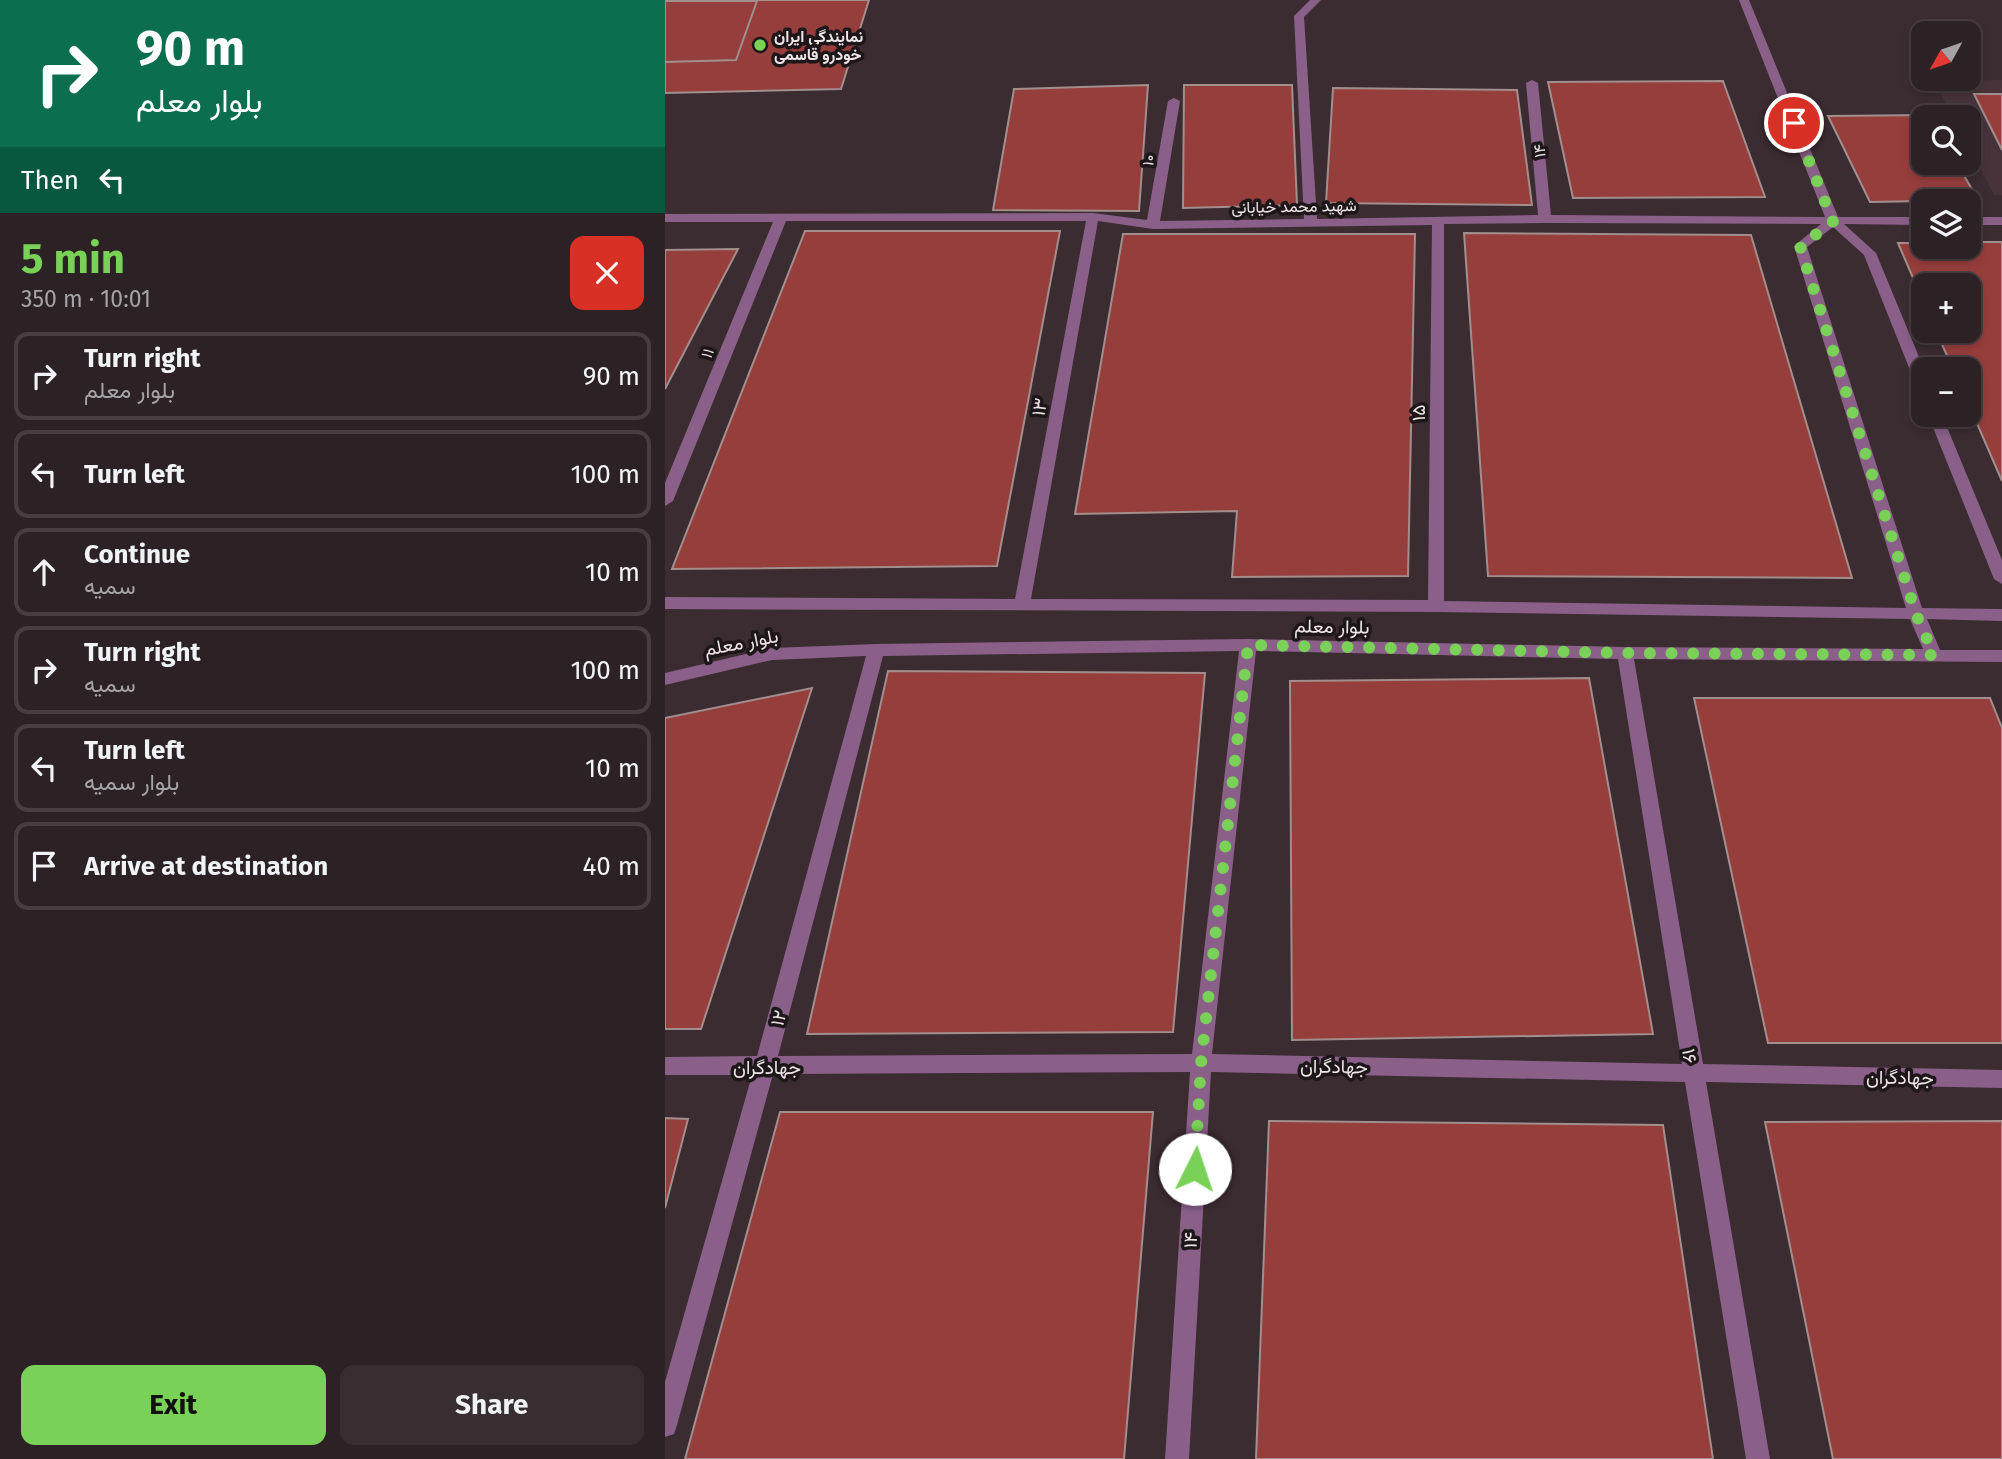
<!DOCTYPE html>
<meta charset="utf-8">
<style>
:root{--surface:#2c2125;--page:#382e32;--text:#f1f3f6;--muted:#a6a3a7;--line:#483e42;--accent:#79d157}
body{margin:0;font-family:"Fira Sans",Vazirmatn,sans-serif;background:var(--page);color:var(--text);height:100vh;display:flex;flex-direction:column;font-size:26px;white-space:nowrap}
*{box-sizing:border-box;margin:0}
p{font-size:23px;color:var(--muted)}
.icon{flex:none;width:38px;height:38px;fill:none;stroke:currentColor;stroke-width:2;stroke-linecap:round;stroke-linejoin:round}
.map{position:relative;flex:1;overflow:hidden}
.drawer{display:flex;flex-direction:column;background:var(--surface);width:665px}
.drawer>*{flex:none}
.guide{background:#0b6e4f;color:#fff;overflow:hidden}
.needle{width:46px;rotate:230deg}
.fabs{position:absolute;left:1246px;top:21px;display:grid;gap:14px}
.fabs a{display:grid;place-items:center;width:70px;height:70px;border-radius:14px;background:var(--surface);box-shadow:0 4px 10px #0003,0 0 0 2px var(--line);font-size:35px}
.pin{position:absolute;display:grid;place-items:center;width:60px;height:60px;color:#fff;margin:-30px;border:4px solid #fff;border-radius:50%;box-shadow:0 2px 7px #0007}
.me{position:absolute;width:77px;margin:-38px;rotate:4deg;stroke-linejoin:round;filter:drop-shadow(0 0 5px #0008)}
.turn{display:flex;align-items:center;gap:24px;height:147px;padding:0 21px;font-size:32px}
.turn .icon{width:91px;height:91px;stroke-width:2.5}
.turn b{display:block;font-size:49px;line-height:60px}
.then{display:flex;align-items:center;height:66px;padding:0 21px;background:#0003;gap:14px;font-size:26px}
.round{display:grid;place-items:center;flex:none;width:74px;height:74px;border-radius:14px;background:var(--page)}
.overview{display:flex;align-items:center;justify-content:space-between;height:119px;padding:0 21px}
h1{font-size:42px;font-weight:700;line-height:52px;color:var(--accent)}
.button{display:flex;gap:14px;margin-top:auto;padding:14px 21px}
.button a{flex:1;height:80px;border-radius:14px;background:var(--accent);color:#111;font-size:28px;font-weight:700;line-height:80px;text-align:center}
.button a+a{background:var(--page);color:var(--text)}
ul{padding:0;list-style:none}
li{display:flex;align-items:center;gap:21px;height:88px;margin:0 14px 10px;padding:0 7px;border:4px solid var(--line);border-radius:14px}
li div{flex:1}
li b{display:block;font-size:26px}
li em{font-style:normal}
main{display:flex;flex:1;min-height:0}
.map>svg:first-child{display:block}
</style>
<main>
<section class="drawer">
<div class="guide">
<div class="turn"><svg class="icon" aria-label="right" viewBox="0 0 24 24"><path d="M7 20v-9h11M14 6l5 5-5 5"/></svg><div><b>90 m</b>بلوار معلم</div></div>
<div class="then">Then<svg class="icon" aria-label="left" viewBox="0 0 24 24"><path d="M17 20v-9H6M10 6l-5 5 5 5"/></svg></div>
</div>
<div class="overview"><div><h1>5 min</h1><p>350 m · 10:01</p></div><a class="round" style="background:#d93025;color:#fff"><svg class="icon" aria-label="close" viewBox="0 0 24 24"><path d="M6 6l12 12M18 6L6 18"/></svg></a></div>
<ul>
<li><svg class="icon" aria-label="right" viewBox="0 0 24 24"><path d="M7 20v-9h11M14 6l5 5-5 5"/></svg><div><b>Turn right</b><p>بلوار معلم</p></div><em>90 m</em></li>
<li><svg class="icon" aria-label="left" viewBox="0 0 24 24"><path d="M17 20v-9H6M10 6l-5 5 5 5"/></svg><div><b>Turn left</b></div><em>100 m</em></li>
<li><svg class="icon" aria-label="ahead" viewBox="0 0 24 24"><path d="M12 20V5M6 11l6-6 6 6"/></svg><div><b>Continue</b><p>سمیه</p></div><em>10 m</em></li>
<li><svg class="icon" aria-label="right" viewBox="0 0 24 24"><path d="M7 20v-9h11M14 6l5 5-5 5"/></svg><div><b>Turn right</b><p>سمیه</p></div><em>100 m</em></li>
<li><svg class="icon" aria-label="left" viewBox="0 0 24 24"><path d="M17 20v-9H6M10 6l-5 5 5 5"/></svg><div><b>Turn left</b><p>بلوار سمیه</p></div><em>10 m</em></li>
<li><svg class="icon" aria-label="arrive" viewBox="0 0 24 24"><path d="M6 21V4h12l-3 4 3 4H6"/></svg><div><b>Arrive at destination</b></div><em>40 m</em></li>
</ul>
<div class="button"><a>Exit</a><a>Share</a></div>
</section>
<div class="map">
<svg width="1337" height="1459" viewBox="0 0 1337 1459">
<rect width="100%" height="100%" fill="#3b2c31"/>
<polygon fill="#48333b" points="1337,80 1337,195 1329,195 1304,147 1304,117 1288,117 1269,81"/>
<g fill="#963e3c" stroke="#a18e8d" stroke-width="2">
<polygon points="0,0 204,0 176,89 0,93"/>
<polygon points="0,1 92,1 71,60 0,62"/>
<polygon points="1058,81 1100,197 908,198 883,82"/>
<polygon points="483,85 474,211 328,210 349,89"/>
<polygon points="519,85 627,85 632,205 518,208"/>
<polygon points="668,88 852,90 867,205 661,203"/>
<polygon points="1309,94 1337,94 1337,150"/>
<polygon points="1264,115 1265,117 1258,117 1258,163 1292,163 1313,200 1205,202 1163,116"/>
<polygon points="140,231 395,231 332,566 7,569"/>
<polygon points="799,233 1086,235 1187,578 823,576"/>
<polygon points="458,234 750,234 743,576 567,577 572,511 410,514"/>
<polygon points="1304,242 1337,242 1337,481 1304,405 1304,369 1288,369 1271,331 1304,331 1304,285 1258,285 1258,301 1233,243 1258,243 1258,247 1304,247"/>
<polygon points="73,249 0,389 0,250"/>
<polygon points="223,671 540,673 508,1032 142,1034"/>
<polygon points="924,678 988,1034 627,1040 625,681"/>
<polygon points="147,688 36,1029 0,1029 0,718"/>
<polygon points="1029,698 1325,698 1337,728 1337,1043 1103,1043"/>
<polygon points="115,1112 488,1112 459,1459 20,1459"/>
<polygon points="0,1118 23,1119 0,1208"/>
<polygon points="604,1121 998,1125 1048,1459 591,1459"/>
<polygon points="1337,1121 1337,1459 1168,1459 1100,1122"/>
</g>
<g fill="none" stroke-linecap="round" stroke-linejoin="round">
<g fill="#8a6089" fill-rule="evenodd">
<path d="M645,0H656L639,17L652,219L873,215L861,83L867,80L873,83L886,215L1160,217L1074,0H1084L1173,217H1258V225L1179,224L1211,253L1259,369L1258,389L1251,385L1199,255L1168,227L1142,247L1257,608L1337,609V621L1262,619L1275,650H1337V662L969,659L1038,1064L1337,1070V1088L1041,1082L1105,1459H1081L1020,1082L546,1072L524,1459H500L525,1072L108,1074L12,1425L9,1434L0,1437V1382L87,1075H0V1057L92,1056L201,656L107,660L0,685V673L107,648L211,644L583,639L960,647L1258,649L1245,619L771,612L0,609V597L350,599L421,221H121L8,501L0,506V483L108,222H0V214L428,213L482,220L503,101L509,98L515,101L495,221L639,219L629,16ZM433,221L488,229L767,225L763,600L366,599ZM880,223L1156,224L1129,246L1241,608L779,601V224ZM574,651L527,1054L113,1056L218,656ZM591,651L953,659L1017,1064L547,1054Z"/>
<rect x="1304" y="217" width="33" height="8"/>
<polygon points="1263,415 1277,415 1337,560 1337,584 1329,579"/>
</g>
</g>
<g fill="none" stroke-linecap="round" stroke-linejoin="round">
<polyline stroke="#79d157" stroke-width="12" stroke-dasharray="0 21.6" points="530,1169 536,1063 583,645 960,653 1269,655 1251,614 1135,246 1168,222 1129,123"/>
</g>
<circle fill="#79d157" stroke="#1d1719" stroke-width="2.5" cx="95" cy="45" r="7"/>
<g text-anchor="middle" stroke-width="7" stroke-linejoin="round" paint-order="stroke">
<g font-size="16" font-weight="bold" fill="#eee5e8" stroke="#1d1719" text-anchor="start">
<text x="109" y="42">نمایندگی ایران<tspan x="109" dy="18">خودرو قاسمی</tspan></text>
</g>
<g font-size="16" fill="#eee5e8" stroke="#1d1719">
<text transform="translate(874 151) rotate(-95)" y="6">۱۴</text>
<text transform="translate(483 160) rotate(-80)" y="6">۱۰</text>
<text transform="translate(629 206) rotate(-1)" y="6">شهید محمد خیابانی</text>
<text transform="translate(42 353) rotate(-68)" y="6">۱۱</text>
</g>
<g font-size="19" fill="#eee5e8" stroke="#1d1719">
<text transform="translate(374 407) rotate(-80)" y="7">۱۳</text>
<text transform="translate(753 413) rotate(-90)" y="7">۱۵</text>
<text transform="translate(667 626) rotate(1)" y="7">بلوار معلم</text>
<text transform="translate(76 642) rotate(-11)" y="7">بلوار معلم</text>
<text transform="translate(113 1018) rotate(-75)" y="7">۱۲</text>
<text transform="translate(1025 1056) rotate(81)" y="7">۱۶</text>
<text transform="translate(669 1066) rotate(1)" y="7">جهادگران</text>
<text x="102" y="1074">جهادگران</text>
<text transform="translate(1235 1077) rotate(1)" y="7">جهادگران</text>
<text transform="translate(525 1240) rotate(-86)" y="7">۱۴</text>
</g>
</g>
</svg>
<div class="fabs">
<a><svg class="needle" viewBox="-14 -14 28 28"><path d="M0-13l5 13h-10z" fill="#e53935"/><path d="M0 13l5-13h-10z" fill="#a6a3a7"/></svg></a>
<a><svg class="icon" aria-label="search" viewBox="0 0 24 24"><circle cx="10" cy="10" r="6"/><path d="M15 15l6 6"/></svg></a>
<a><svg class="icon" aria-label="layers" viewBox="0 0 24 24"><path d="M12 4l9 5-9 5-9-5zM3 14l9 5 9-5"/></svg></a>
<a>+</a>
<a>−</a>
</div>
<div class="pin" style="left:1129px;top:123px;background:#d93025"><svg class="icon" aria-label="arrive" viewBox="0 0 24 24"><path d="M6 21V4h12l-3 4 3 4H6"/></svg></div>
<svg class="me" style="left:530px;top:1169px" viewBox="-20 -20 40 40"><circle r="19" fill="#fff"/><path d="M0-13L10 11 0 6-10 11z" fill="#79d157"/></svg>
</div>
</main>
